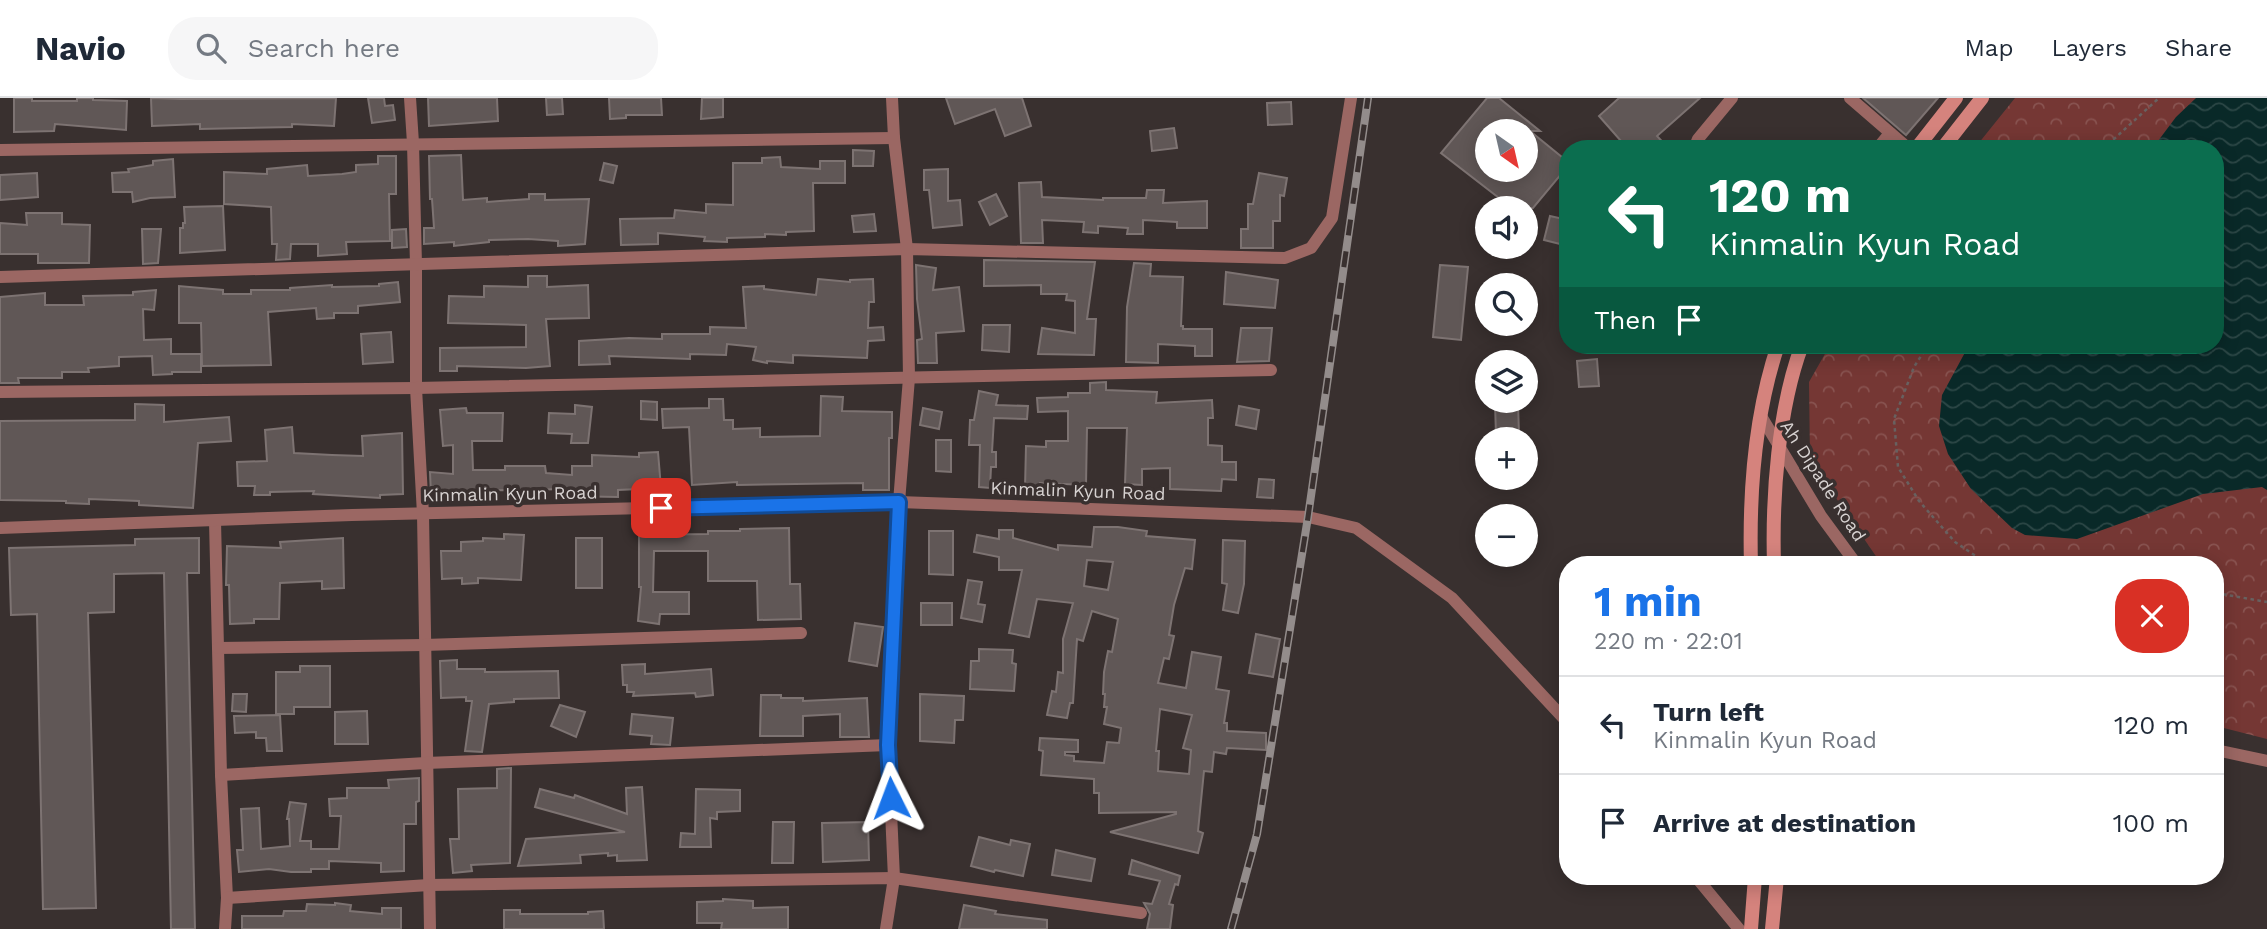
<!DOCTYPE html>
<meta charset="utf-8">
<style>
:root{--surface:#fff;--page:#f6f6f7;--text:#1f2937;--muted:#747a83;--line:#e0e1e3;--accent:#1a73e8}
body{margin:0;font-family:"Work Sans",sans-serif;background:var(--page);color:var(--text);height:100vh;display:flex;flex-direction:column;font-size:26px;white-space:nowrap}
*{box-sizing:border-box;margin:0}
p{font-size:23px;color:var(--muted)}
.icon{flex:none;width:38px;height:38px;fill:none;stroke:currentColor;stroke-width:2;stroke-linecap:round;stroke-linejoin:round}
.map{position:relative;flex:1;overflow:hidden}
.sheet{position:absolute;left:1559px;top:458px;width:665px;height:329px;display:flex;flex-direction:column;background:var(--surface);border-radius:28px;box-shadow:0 4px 18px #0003}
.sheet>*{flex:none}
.hud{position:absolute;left:1559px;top:42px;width:665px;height:214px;border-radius:28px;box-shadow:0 4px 18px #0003;background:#0b6e4f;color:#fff;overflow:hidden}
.needle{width:46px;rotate:146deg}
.controls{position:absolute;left:1475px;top:21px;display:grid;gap:14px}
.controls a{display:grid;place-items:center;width:63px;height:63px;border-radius:50%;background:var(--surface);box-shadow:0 4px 18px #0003;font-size:35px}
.pin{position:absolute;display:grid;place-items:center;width:60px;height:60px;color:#fff;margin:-30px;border-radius:14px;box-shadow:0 4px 10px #0006}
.me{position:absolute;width:77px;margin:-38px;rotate:357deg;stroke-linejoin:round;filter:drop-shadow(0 0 5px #0008)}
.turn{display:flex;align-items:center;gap:24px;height:147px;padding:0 35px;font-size:32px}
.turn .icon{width:91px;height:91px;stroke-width:2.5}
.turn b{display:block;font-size:49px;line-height:60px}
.then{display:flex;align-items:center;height:66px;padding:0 35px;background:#0003;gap:14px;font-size:26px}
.round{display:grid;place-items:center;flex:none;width:74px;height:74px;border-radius:28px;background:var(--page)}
.head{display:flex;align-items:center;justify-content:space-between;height:119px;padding:0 35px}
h1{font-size:42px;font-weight:700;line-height:52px;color:var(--accent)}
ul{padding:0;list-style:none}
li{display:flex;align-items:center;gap:21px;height:98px;padding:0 35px;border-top:2px solid var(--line)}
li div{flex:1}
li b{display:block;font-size:26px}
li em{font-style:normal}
header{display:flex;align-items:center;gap:42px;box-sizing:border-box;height:98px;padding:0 35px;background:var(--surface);border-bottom:2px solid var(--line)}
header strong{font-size:33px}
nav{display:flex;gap:38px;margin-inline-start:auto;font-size:24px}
.search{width:490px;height:63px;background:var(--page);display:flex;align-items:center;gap:18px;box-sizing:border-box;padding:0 24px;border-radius:28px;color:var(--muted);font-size:26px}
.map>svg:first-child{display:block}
</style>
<header>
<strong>Navio</strong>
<div class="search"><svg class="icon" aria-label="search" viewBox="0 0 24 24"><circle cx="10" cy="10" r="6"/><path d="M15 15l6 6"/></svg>Search here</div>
<nav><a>Map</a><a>Layers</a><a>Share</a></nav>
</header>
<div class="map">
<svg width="2267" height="831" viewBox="0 0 2267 831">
<defs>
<pattern id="park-crowns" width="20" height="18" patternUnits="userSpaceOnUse" patternTransform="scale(1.75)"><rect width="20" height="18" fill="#753734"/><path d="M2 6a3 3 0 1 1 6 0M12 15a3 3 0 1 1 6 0" fill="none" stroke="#885350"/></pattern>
<pattern id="water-waves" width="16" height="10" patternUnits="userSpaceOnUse" patternTransform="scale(1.75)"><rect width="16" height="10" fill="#092928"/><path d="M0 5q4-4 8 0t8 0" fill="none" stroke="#2c4746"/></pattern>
</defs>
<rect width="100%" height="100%" fill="#39302f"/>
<polygon fill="url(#park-crowns)" points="2015,0 2267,0 2267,641 2216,628 2216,467 1882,467 1810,362 1809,284 1830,247 2216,247 2216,51 1974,51"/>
<polygon fill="url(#water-waves)" points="2196,0 2267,0 2267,392 2262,389 2203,396 2077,441 2025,437 2012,430 1971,391 1948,356 1939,328 1942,297 1969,247 2216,247 2216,51 2152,51 2176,19"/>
<g fill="#605756" stroke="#7d7372" stroke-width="2" fill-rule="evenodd">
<polygon points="14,0 32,0 32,3 77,3 77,0 93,0 93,2 127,3 126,32 55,26 54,33 14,34"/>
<polygon points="151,0 180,1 336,0 334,28 292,26 292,29 200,31 200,26 152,28"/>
<polygon points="368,0 384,0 385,8 393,7 395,22 372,25"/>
<polygon points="428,0 497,0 498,23 429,28"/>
<polygon points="546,0 562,0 563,16 547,17"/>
<polygon points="609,0 661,0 662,17 626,17 626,20 610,21"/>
<polygon points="702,0 723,0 723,19 701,21"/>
<polygon points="946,0 1022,0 1031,28 1005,38 995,11 955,26"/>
<path d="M1487,0H1499L1540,33H1530L1568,64V68L1533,110H1512L1441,55ZM1488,33H1526V72H1488Z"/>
<polygon points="1619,0 1700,0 1657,38 1669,51 1628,51 1599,18"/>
<polygon points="1863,0 1938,0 1906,37"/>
<polygon points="1291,4 1292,26 1268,27 1267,5"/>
<polygon points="1174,30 1177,50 1152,53 1150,33"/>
<polygon points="853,52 874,53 873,68 853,68"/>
<polygon points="461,57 463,102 487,100 487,104 529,101 529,96 545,96 545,102 589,101 585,146 558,148 558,143 528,141 489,142 489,144 454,148 454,144 424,146 424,130 434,130 432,101 430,101 429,58"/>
<polygon points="378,58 396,58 396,96 389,96 390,143 346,144 347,156 318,158 318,146 291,146 290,161 276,162 277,146 272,146 271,109 224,106 224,74 267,76 267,71 307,67 308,78 342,76 356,74 356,67 378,66"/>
<polygon points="780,59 781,69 820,71 820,63 845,63 845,85 813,85 814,133 786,134 786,137 765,136 765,139 727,140 727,144 704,143 705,139 658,135 658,146 621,147 620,121 674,120 675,112 706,115 706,106 733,107 733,65 762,65 762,60"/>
<polygon points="173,61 175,99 150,100 133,104 132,94 113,94 112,75 129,74 128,71 153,67 153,63"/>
<polygon points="604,65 617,68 613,85 600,82"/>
<polygon points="948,71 948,103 960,102 962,127 933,130 929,92 924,92 924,72"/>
<polygon points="37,75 38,99 0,102 0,77"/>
<polygon points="1259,75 1287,80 1284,98 1280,97 1280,123 1273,123 1273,150 1241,150 1241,131 1248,131 1248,106 1253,106"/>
<polygon points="1041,84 1042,99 1103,102 1103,100 1146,100 1147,92 1164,92 1163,105 1207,103 1207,130 1177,130 1177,124 1143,122 1143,136 1127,136 1128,130 1098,128 1098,135 1083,134 1084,124 1042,122 1043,145 1021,145 1019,85"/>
<polygon points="996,96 1007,118 990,127 979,104"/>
<polygon points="223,108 225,152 180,155 180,130 183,130 183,125 185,125 184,109"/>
<polygon points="26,115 62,115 62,126 90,127 89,165 38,165 38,156 0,156 0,125 27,127"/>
<polygon points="874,116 876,133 854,134 852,118"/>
<polygon points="1550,118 1568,122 1568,148 1544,142"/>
<polygon points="142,131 161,131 158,165 143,166"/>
<polygon points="406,131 407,149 392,150 392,132"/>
<polygon points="984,162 1095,164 1087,221 1096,221 1094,257 1038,256 1042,230 1075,235 1075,203 1066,202 1067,196 1041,196 1041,187 984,188"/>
<polygon points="1134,165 1151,166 1150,178 1183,179 1181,228 1183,228 1183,231 1212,231 1212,258 1195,258 1195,248 1158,246 1158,265 1126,264 1127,209"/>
<polygon points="916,167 936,170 933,192 959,189 964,233 936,235 937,265 918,265 917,242 922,241 917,201"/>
<polygon points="1440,167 1468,169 1461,242 1433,239"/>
<polygon points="1226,174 1278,182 1275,210 1224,206"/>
<polygon points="528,178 547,178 547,189 588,187 589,220 546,221 550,268 526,270 457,268 457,273 440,273 440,250 526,249 526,227 448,225 449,198 484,199 484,188 528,189"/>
<polygon points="818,181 850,184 850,182 873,181 874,204 869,204 868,230 883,229 884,242 868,243 867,260 793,257 793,265 767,263 767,265 753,262 756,249 727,246 726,257 690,256 690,261 609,258 610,266 579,267 579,243 629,240 662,241 662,236 710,236 710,229 746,230 743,189 764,188 764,191 816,197"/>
<polygon points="398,184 400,204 358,208 358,215 334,215 334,220 317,221 316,210 268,214 271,267 202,268 201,225 179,225 179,188 223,192 223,196 251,196 251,192 290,192 290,190 332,187 332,189 379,188 379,186"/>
<polygon points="156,192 154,212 143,211 144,242 171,241 171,256 201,256 201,274 172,274 172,276 153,277 152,258 119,259 119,268 88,270 89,274 62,274 62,280 18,280 19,285 0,285 0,199 45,195 45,207 84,207 83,198 133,197 133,194"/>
<polygon points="983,227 1010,227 1009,254 982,252"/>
<polygon points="1241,230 1272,230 1269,263 1237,264"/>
<polygon points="391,234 393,264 363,266 361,236"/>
<polygon points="1597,261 1599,288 1579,289 1577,263"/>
<polygon points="1106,284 1106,292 1157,294 1156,305 1212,302 1213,320 1208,320 1208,347 1222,348 1222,364 1236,364 1236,382 1222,381 1221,393 1170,391 1170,370 1142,371 1142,387 1125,386 1127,330 1087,330 1086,387 1040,385 1040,391 1025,390 1026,348 1046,349 1046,343 1068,343 1068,313 1038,314 1037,300 1068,299 1068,295 1090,295 1090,285"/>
<polygon points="979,293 998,297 996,307 1028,308 1027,321 994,320 992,354 996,354 996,369 991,369 990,390 979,389 980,347 969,347 970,322 974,322"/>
<polygon points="821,298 843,299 842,313 892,314 892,340 889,340 889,392 863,392 863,385 737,387 737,384 692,387 689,329 663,330 662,311 709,310 709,301 723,301 724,322 733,322 733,331 760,330 760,339 820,338"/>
<polygon points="641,303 657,304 657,322 641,321"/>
<polygon points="1518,305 1519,336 1496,337 1495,306"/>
<polygon points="135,306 164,307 164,324 229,319 231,343 198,345 193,410 139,407 139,403 89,401 89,406 66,405 66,403 0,402 0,323 135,322"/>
<polygon points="575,307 592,309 588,345 571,345 572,336 548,335 549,315 575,316"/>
<polygon points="1239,308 1259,312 1256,331 1236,327"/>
<polygon points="466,310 467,315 503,315 502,343 472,343 473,372 505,372 505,368 545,368 546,375 572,377 572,368 592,368 592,357 639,359 639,355 658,354 661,390 618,392 618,399 565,398 566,391 521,392 521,396 505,396 505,392 474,393 446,394 445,398 431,397 430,374 453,376 453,347 443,348 440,312"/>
<polygon points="923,310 942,314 939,331 920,327"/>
<polygon points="292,329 294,355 332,357 363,358 362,338 402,335 403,396 380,397 380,400 313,396 314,393 270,394 270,397 254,397 255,388 238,388 237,364 267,363 265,332"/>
<polygon points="936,342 951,342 951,374 936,373"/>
<polygon points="1259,381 1274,382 1273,400 1257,399"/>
<path d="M1094,429H1118L1147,433L1146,438L1195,442L1192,471L1185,470L1174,507L1169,537L1174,538L1169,561L1164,560L1158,585L1186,590L1192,554L1221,559L1216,591L1229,593L1224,625H1227V633L1266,635V652L1227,650L1226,656L1214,654L1212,674L1204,673L1198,733L1203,735L1198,755L1110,734L1176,716V714L1099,715V695H1094V681L1041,677L1043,653L1039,652L1040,640L1078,642V654H1065V657L1074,658V663L1104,665L1107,644L1119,645L1121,630L1104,626L1107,609H1104L1105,596H1103L1104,574L1108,553L1112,554L1118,521L1092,513L1083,543L1077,541L1073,605H1070L1067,620L1047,617L1052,593L1056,594L1058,574L1063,575V541L1073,505L1037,501L1029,539L1009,535L1022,472H999V459L974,454L977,437L999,441V432H1013V440L1058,452V447L1092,449ZM1087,462L1113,464L1108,492L1084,488ZM1160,611L1192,617L1183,650L1191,652L1189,676L1158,673L1159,653H1156Z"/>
<polygon points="789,430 790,486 800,486 801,521 758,522 757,483 708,483 708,453 654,453 653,494 689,494 689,516 660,516 659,526 638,523 641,489 639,489 639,437 708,436 708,433 740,433 740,431"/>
<polygon points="929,433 953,433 953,477 929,476"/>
<polygon points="504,436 524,437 521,482 478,480 478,485 462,486 462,480 442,481 441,453 461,453 461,444 483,443 483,440 504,441"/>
<polygon points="199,440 199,475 187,475 195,831 171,831 164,475 114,476 114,514 88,515 96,810 43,811 37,516 11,517 9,450 135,447 135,441"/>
<polygon points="343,440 344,490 322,491 322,483 280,485 279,521 254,521 254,525 230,526 229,487 226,487 227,448 281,450 280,444"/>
<rect x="576" y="440" width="26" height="50"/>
<polygon points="1223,442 1245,443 1244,486 1238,515 1223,512 1227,486 1222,485"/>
<polygon points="968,482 982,484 978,506 985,507 982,524 961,520"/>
<rect x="921" y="505" width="31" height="22"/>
<polygon points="855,525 883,529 877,568 849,563"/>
<polygon points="1256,536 1280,541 1273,579 1249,575"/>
<polygon points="979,551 1013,552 1012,565 1016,566 1014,593 970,591 971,563 979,563"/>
<polygon points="457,562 457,571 485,571 485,574 558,573 559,600 514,601 514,604 489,606 482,654 465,653 472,603 466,603 466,599 441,600 440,563"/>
<polygon points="645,566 645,576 711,571 713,597 696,599 695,595 633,598 634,594 627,594 627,587 623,587 622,567"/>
<polygon points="300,568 330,568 330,609 294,609 294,616 276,616 276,574 300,574"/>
<polygon points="233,596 247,596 246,614 232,613"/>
<polygon points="920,596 964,598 963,622 955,622 954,645 920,643"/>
<polygon points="761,597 781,597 781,600 803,600 803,603 867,600 869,639 840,639 840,616 803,618 803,638 760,638"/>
<polygon points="560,607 585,614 576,639 551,628"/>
<polygon points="367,613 368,646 335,646 335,614"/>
<polygon points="632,616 673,620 670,647 651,646 652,638 630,636"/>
<polygon points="280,617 282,653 267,653 266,640 256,640 256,634 235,635 234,618"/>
<polygon points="511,670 510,765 471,767 472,773 453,775 450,741 459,741 458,691 497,690 497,671"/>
<polygon points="419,680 419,703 416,704 416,726 404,726 404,773 381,774 381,765 329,763 329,771 311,771 311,774 291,774 269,771 239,774 237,752 243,752 241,711 259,710 261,751 290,748 289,721 287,721 290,704 306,706 300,743 311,743 311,751 339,751 341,718 330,718 329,701 347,700 347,690 389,690 388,682"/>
<polygon points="642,689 647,762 617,763 617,757 608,758 608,755 580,757 581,765 518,768 526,741 625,734 535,709 540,691 574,700 575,697 627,716 626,690"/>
<polygon points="696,691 740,692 740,713 717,714 717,721 710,720 711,749 680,749 681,735 695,736"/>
<polygon points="773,724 794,724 793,765 772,765"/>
<polygon points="868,724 869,762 823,764 822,725"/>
<polygon points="979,739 1010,747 1011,742 1030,746 1023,778 995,772 994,774 971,768"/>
<polygon points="1056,752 1095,761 1091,783 1052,777"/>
<polygon points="1132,762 1180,778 1178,787 1175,786 1169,806 1173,807 1170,831 1147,831 1150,816 1144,805 1152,806 1160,783 1129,776"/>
<polygon points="723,801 753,803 753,810 788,809 788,831 721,831 722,825 697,825 697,804 723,803"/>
<polygon points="335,805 351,807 350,813 382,816 382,810 401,810 401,831 242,831 242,818 283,818 284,813 306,813 307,806 335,807"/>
<polygon points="964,807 996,813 995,816 1047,822 1047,831 959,831"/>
<polygon points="504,812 520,812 520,816 588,816 588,814 603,813 604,831 504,831"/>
</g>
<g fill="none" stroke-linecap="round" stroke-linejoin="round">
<g stroke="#686160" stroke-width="2.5" stroke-dasharray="3.5 3.5" stroke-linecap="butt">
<polyline points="2103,51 2159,0"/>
<polyline points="1928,247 1914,269 1894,321 1898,369 1919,403 1955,444 1989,467"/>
<polyline points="2216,495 2267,504"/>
</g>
<g stroke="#9b6763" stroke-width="12">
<polyline points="410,0 413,45 416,167 416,290 423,416 430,831"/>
<polyline points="1850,0 1909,51"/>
<polyline points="1694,51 1698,41 1732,0"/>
<polyline points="1877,51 1890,35"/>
<polyline points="0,52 894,40"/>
<polyline points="0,179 907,151 1285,160 1311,150 1332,120 1351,0"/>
<polyline points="0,294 416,290 1271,272"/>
<polyline points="1761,318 1821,418 1857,467"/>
<polyline points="215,423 221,677 227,800 225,831"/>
<polyline points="0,430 352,417 899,404 1308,419 1356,430 1452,500 1568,625"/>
<polyline points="218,550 424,547 801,535"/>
<polyline points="2216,652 2267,663"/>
<polyline points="221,677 426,665 888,647"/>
<polyline points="1696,779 1739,831"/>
<polyline points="227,800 429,787 894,780 1141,815"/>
<polyline points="886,831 894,780 888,647 899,404 909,280 907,151 894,40 892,0"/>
</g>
<g stroke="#d5837d" stroke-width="14">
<polyline points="1916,51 1956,0"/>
<polyline points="1942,51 1982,0"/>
<path d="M1751,467C1749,394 1755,316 1778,247"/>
<path d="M1774,467C1772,399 1778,311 1802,247"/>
<polyline points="1751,831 1755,779"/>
<polyline points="1772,831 1777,779"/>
</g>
<g stroke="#938c8b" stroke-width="8">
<polyline id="rail" points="1231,831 1257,736 1308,419 1368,0"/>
</g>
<use href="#rail" stroke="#39302f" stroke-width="5" stroke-dasharray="16" stroke-linecap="butt"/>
</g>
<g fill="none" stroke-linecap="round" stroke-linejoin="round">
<g stroke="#114b97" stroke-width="18">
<polyline id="route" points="661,410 899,404 888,647 891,700"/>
</g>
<use href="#route" stroke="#1a73e8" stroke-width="12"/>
</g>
<g text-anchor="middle" stroke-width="7" stroke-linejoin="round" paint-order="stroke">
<g font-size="18" fill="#d7d2d1" stroke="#39302f">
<text transform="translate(1823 383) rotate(57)" y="6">Ah Dipade Road</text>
<text transform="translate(1078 393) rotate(2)" y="6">Kinmalin Kyun Road</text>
<text transform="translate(510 396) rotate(-1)" y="6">Kinmalin Kyun Road</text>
</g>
</g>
</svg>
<div class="controls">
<a><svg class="needle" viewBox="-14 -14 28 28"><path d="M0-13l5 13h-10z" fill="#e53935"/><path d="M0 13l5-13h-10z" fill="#747a83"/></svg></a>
<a><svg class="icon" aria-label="sound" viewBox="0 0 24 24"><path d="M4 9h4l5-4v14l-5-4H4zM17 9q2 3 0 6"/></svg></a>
<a><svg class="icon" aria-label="search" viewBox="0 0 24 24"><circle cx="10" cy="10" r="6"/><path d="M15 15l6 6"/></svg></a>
<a><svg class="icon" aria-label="layers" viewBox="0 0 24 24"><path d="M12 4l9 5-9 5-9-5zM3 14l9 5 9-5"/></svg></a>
<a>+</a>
<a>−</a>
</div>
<div class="pin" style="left:661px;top:410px;background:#d93025"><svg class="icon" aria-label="arrive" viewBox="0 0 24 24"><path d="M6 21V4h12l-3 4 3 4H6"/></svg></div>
<svg class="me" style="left:891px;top:700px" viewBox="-20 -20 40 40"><path d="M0-17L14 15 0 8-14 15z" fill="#1a73e8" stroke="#fff" stroke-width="4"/></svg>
<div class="hud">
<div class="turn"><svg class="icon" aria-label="left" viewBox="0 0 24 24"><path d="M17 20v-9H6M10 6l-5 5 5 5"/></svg><div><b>120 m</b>Kinmalin Kyun Road</div></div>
<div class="then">Then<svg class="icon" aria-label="arrive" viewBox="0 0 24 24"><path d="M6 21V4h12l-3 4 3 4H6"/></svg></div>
</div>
<section class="sheet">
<div class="head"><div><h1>1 min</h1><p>220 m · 22:01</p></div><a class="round" style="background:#d93025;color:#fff"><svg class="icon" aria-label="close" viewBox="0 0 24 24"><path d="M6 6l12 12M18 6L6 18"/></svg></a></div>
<ul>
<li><svg class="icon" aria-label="left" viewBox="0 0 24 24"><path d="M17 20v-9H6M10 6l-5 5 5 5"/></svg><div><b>Turn left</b><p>Kinmalin Kyun Road</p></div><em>120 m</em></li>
<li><svg class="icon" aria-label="arrive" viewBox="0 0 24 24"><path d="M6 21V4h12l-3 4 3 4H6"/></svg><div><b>Arrive at destination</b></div><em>100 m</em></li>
</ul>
</section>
</div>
